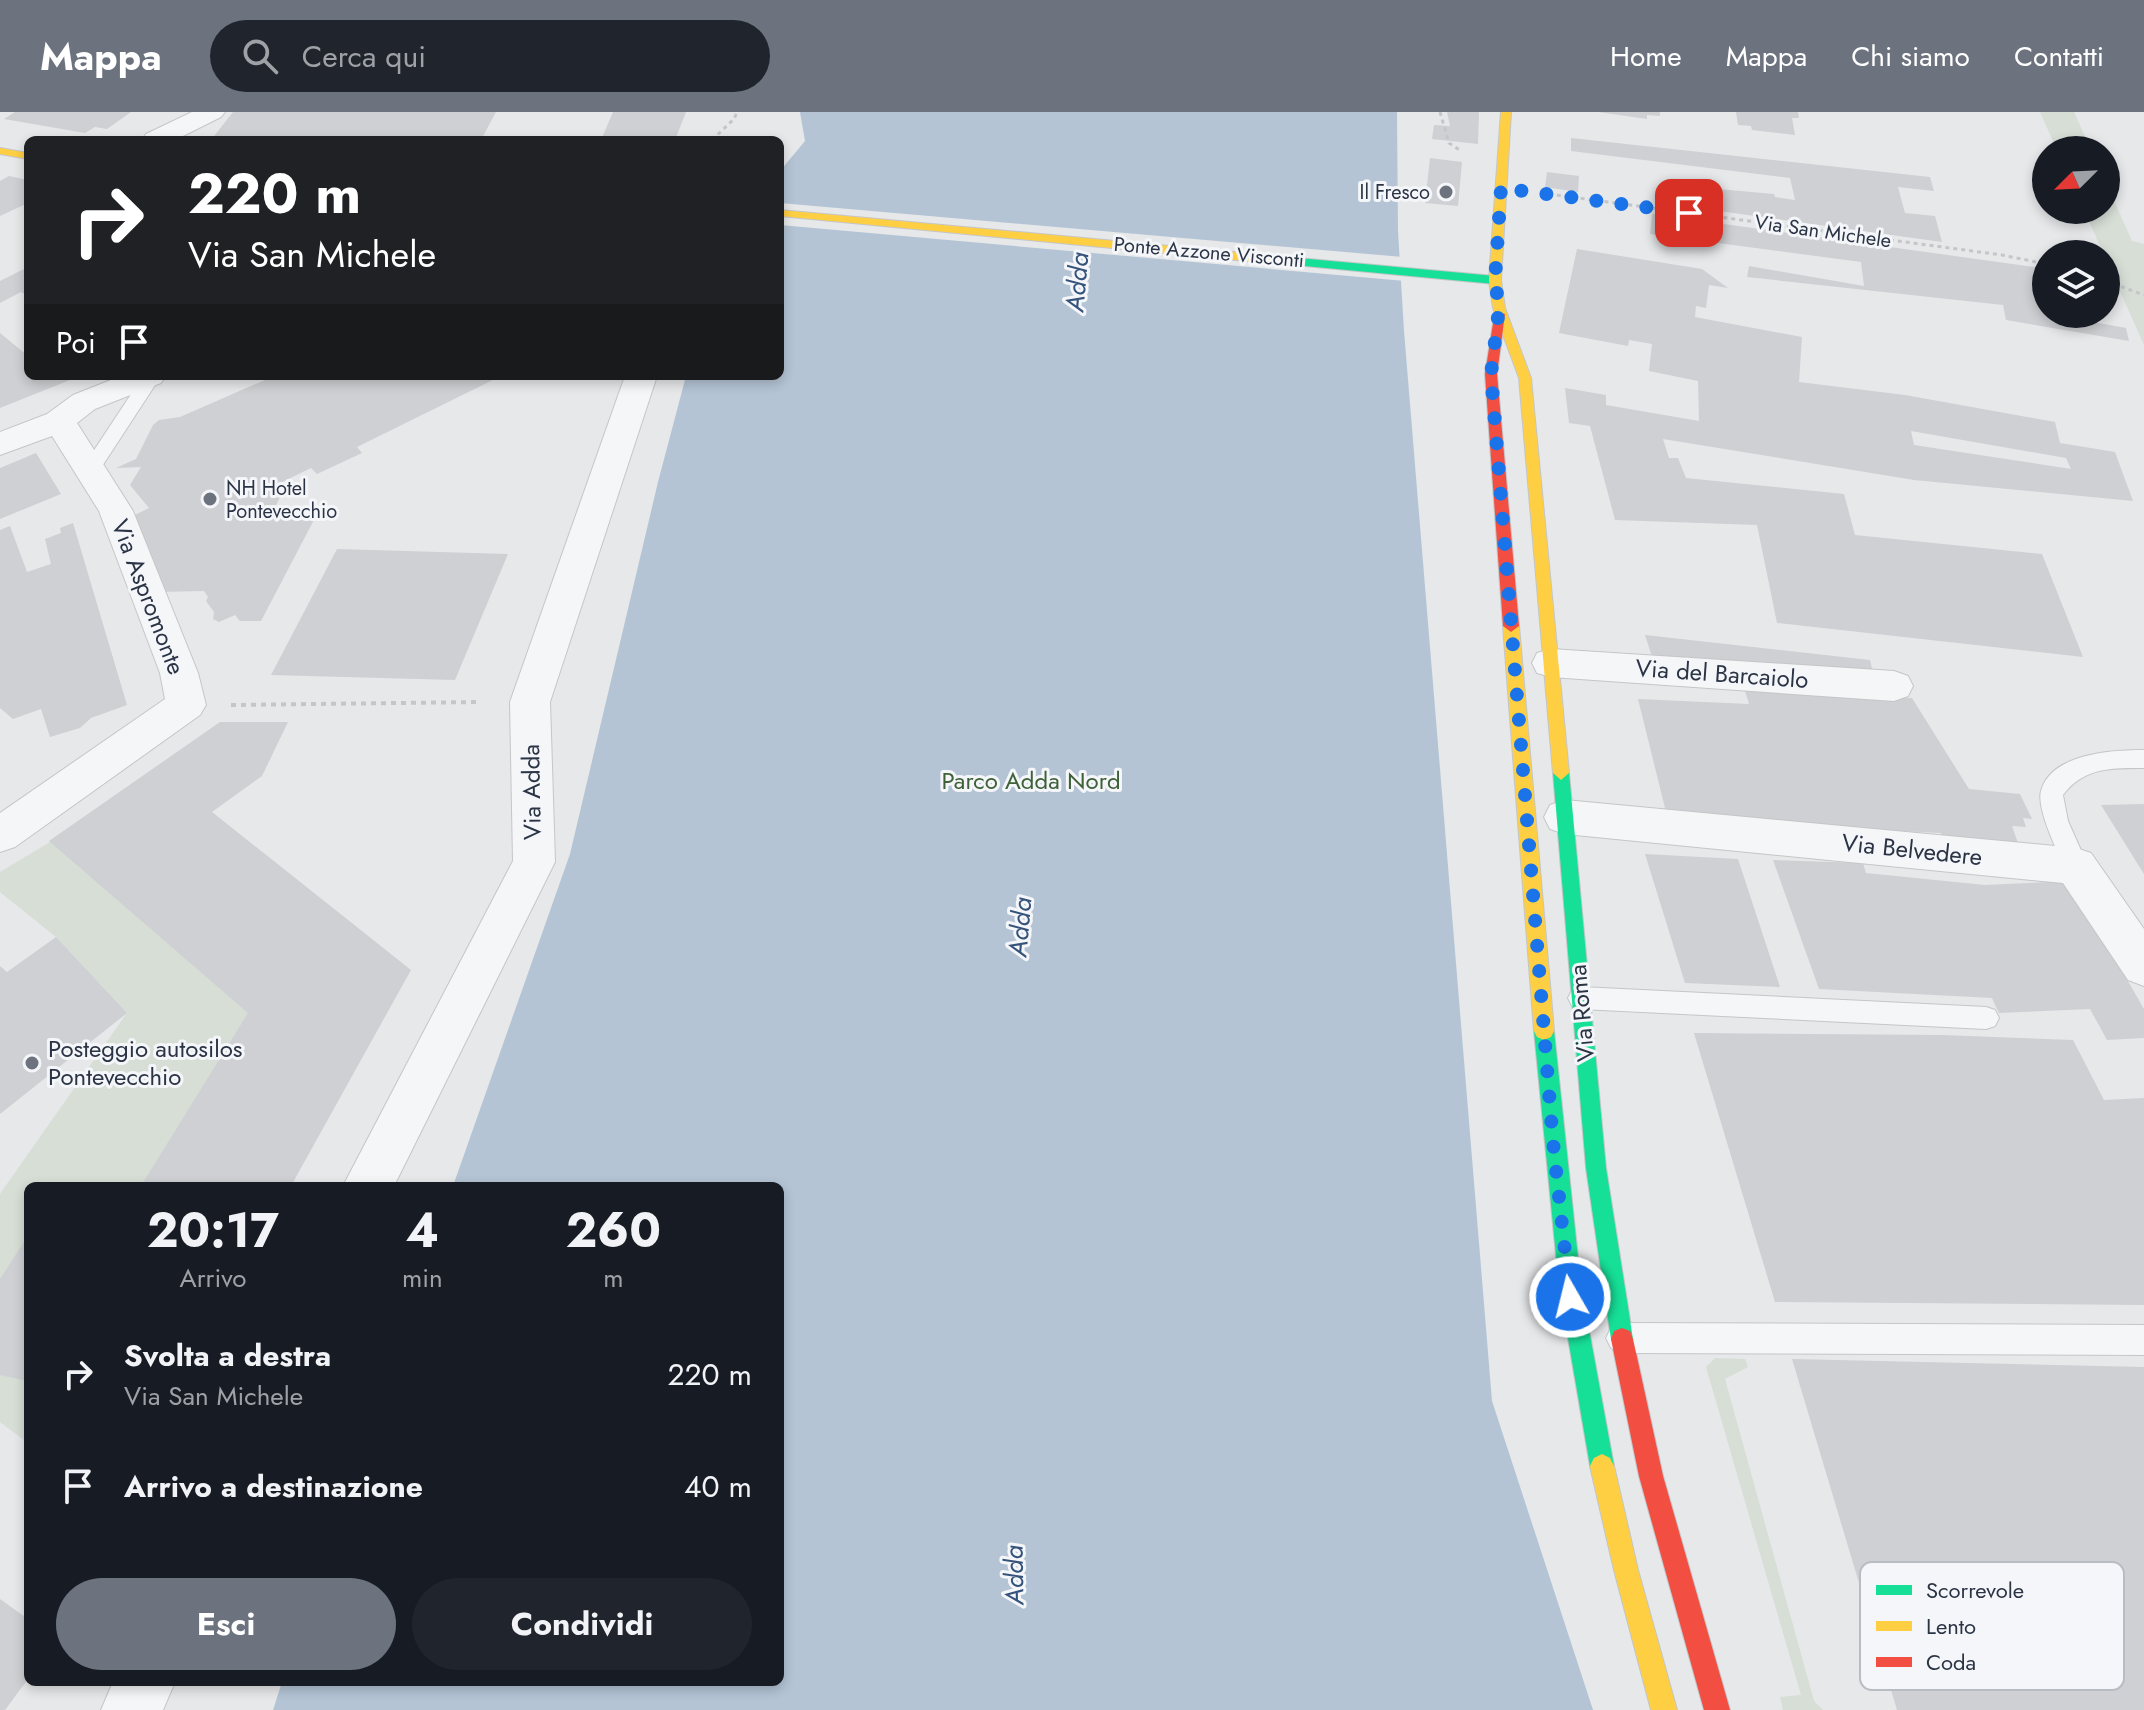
<!DOCTYPE html>
<html lang="it">
<style>
:root{--surface:#171b24;--page:#20242c;--text:#f1f3f6;--muted:#9ea1a6;--accent:#6c737f}
body{margin:0;font-family:Jost,sans-serif;background:var(--page);color:var(--text);height:100vh;display:flex;flex-direction:column;font-size:30px;white-space:nowrap}
*{box-sizing:border-box;margin:0}
p{font-size:26px;color:var(--muted)}
.icon{flex:none;width:44px;height:44px;fill:none;stroke:currentColor;stroke-width:2;stroke-linecap:round;stroke-linejoin:round}
.map{position:relative;flex:1;overflow:hidden}
.side{position:absolute;left:24px;top:1070px;width:760px;height:504px;display:flex;flex-direction:column;background:var(--surface);border-radius:12px;box-shadow:0 4px 12px #0003}
.side>*{flex:none}
.guide{position:absolute;left:24px;top:24px;width:760px;height:244px;border-radius:12px;box-shadow:0 4px 12px #0003;background:#202124;color:#fff;overflow:hidden}
.needle{width:52px;rotate:246deg}
.fabs{position:absolute;left:2032px;top:24px;display:grid;gap:16px}
.fabs a{display:grid;place-items:center;width:88px;height:88px;border-radius:50%;background:var(--surface);box-shadow:0 4px 12px #0003;font-size:40px}
.pin{position:absolute;display:grid;place-items:center;width:68px;height:68px;color:#fff;margin:-34px;border-radius:16px;box-shadow:0 4px 12px #0006}
.me{position:absolute;width:88px;margin:-44px;rotate:352deg;stroke-linejoin:round;filter:drop-shadow(0 0 6px #0008)}
.turn{display:flex;align-items:center;gap:28px;height:168px;padding:0 32px;font-size:36px}
.turn .icon{width:104px;height:104px;stroke-width:2.5}
.turn b{display:block;font-size:56px;line-height:68px}
.then{display:flex;align-items:center;height:76px;padding:0 32px;background:#0003;gap:16px;font-size:30px}
.eta{display:flex;justify-content:space-evenly;align-items:center;height:136px;text-align:center}
.eta b{font-size:48px;font-weight:700;line-height:56px}
.button{display:flex;gap:16px;margin-top:auto;padding:16px 32px}
.button a{flex:1;height:92px;border-radius:48px;background:var(--accent);color:#fff;font-size:32px;font-weight:700;line-height:92px;text-align:center}
.button a+a{background:var(--page);color:var(--text)}
ul{padding:0;list-style:none}
li{display:flex;align-items:center;gap:24px;height:112px;padding:0 32px}
li div{flex:1}
li b{display:block;font-size:30px}
li em{font-style:normal}
header{display:flex;align-items:center;gap:48px;box-sizing:border-box;height:112px;padding:0 40px;background:var(--accent);color:#fff}
header strong{font-size:38px}
nav{display:flex;gap:44px;margin-inline-start:auto;font-size:28px}
.search{width:560px;height:72px;background:var(--page);display:flex;align-items:center;gap:20px;box-sizing:border-box;padding:0 28px;border-radius:44px;color:var(--muted);font-size:30px}
.map>svg:first-child{display:block}
</style>
<header>
<strong>Mappa</strong>
<div class="search"><svg class="icon" aria-label="search" viewBox="0 0 24 24"><circle cx="10" cy="10" r="6"/><path d="M15 15l6 6"/></svg>Cerca qui</div>
<nav><a>Home</a><a>Mappa</a><a>Chi siamo</a><a>Contatti</a></nav>
</header>
<div class="map">
<svg width="2144" height="1598" viewBox="0 0 2144 1598">
<rect width="100%" height="100%" fill="#e6e8ea"/>
<g fill="#d6ded6">
<polygon points="2040,0 2074,0 2091,38 2057,38"/>
<polygon points="2106,71 2132,129 2144,132 2144,233 2084,98 2106,98"/>
<polygon points="55,727 255,899 147,1074 28,1074 28,1134 0,1177 0,1082 127,901 56,825 0,780 0,760"/>
<polygon points="1715,1246 1745,1247 1748,1255 1725,1267 1814,1589 1823,1598 1783,1598 1780,1585 1801,1583 1706,1255"/>
<polygon points="0,1257 28,1264 28,1331 0,1310"/>
</g>
<polygon fill="#b4c4d5" points="800,0 1397,0 1398,119 1404,219 1492,1289 1593,1598 273,1598 282,1570 780,1570 780,1074 453,1074 570,742 658,370 686,264 780,264 780,59 805,29"/>
<polygon fill="#e6e8ea" points="780,91 1403,145 1405,169 780,113"/>
<g fill="#ced0d3" fill-rule="evenodd">
<polygon points="15,0 131,0 107,17 95,15 85,21 4,7"/>
<polygon points="233,0 496,0 481,28 211,28"/>
<polygon points="613,0 686,0 675,28 601,28"/>
<polygon points="1447,0 1479,0 1478,32 1432,27 1434,13 1450,14"/>
<polygon points="1598,0 1660,0 1660,4 1647,3 1647,7"/>
<polygon points="1736,0 1798,0 1799,6 1792,6 1795,23 1752,18 1751,14 1738,13"/>
<polygon points="1571,26 1930,65 1934,79 1898,75 1905,101 1935,104 1942,130 1676,93 1673,73 1774,82 1775,85 1795,88 1790,66 1571,39"/>
<polygon points="1430,46 1462,50 1458,94 1425,91"/>
<polygon points="1547,60 1579,64 1578,80 1545,75"/>
<polygon points="9,64 28,68 28,91 0,104 0,69"/>
<polygon points="1652,102 2034,155 2046,158 2046,202 2076,202 2077,207 2126,216 2129,229 2006,208 2003,193 1747,165 1749,154 1864,174 1861,150 1650,122"/>
<path d="M1577,137L1702,157L1728,176L1709,173L1706,196L1696,194L1695,205L1802,225L1799,270L1905,283L2055,310L2060,331L2115,340L2133,389L1914,368L1663,327L1669,346H1678L1686,366L1844,382L1855,423L2042,442L2083,545L1777,511L1757,413L1615,408L1590,314L1569,311L1565,276L1606,283V293L1699,309L1698,269L1649,259L1652,232L1629,228L1628,234L1559,221ZM1911,319L2066,346L2071,357L1914,333Z"/>
<polygon points="28,155 28,184 21,180 0,191 0,169"/>
<polygon points="0,221 28,244 28,264 80,264 0,296"/>
<polygon points="274,264 501,264 357,335 362,341 317,362 311,356 278,372 284,378 270,404 316,404 261,509 240,509 235,503 219,510 213,507 214,500 206,489 208,485 204,479 157,480 131,405 149,396 130,373 141,355 116,356 136,347 153,313 159,308 180,305"/>
<polygon points="36,341 61,382 0,407 0,356"/>
<polygon points="73,411 127,593 91,606 80,616 50,625 41,597 13,607 0,596 0,418 10,414 27,460 51,452 45,427 61,421 60,416"/>
<polygon points="337,437 508,442 455,568 271,563"/>
<polygon points="1645,523 1870,548 1874,565 1656,557"/>
<polygon points="1745,579 1912,586 1969,677 2020,682 2032,707 2023,706 2026,715 2012,714 2019,734 1944,730 1941,721 1668,708 1638,587 1749,592"/>
<polygon points="220,610 288,610 262,664 212,700 411,858 291,1074 141,1074 248,901 49,729"/>
<polygon points="2144,692 2144,762 2101,693"/>
<polygon points="1645,742 1738,747 1780,875 1685,871"/>
<polygon points="1773,748 1863,751 1866,761 1985,773 2070,769 2144,897 2144,926 2107,928 2090,897 1999,901 1992,886 1819,877"/>
<polygon points="56,825 127,901 0,1002 0,854 7,860"/>
<polygon points="1694,921 1942,923 2073,928 2104,988 2144,986 2144,1193 1775,1190"/>
<polygon points="28,1124 28,1269 0,1263 0,1167"/>
<polygon points="1792,1247 2144,1255 2144,1598 1897,1598"/>
<polygon points="0,1487 28,1507 28,1567 5,1598 0,1598"/>
</g>
<g fill="none" stroke-linecap="round" stroke-linejoin="round">
<g stroke="#c4c6c8" stroke-width="2">
<g id="lane">
<polygon points="143,264 161,264 97,362 83,362 81,358"/>
<path d="M2144,638V656C2112,656 2084,655 2063,683L2068,709L2088,754L2084,761L2076,764L2068,761C2059,744 2036,697 2041,679C2051,641 2114,638 2144,638Z"/>
<polygon points="1581,875 1986,895 1995,898 1999,906 1995,914 1986,917 1581,897 1572,894 1568,886 1572,878"/>
<polygon points="1621,1211 2144,1213 2144,1243 1621,1241 1611,1236 1606,1226 1611,1216"/>
</g>
</g>
<g stroke="#c4c6c8" stroke-width="2">
<g id="street">
<polygon points="192,0 225,0 221,5 175,28 142,28 146,22"/>
<polygon points="121,264 166,264 161,271 95,297 77,311 133,399 198,561 206,593 200,603 15,735 0,740 0,701 165,587 160,561 99,399 52,324 0,343 0,320 47,302 73,283"/>
<polygon points="625,264 657,264 550,590 555,750 394,1074 343,1074 513,749 510,590"/>
<polygon points="1551,537 1894,559 1908,564 1913,574 1908,584 1894,589 1551,565 1537,561 1532,551 1537,541"/>
<polygon points="1565,688 2076,736 2091,741 2144,817 2144,874 2128,868 2063,771 1565,722 1550,717 1544,705 1550,693"/>
<polygon points="113,1570 175,1570 163,1598 101,1598"/>
</g>
</g>
<g stroke="#c4c6c8" stroke-width="2">
<g id="fast">
<polygon points="1298,146 1495,164 1501,168 1495,172 1294,153 1294,147"/>
<polygon points="1561,654 1569,661 1606,1056 1633,1227 1630,1235 1622,1238 1614,1235 1611,1227 1586,1056 1553,661"/>
<polygon points="1544,910 1551,913 1554,919 1581,1174 1614,1354 1610,1362 1602,1366 1594,1362 1590,1354 1559,1174 1534,919 1537,913"/>
</g>
</g>
<g stroke="#c4c6c8" stroke-width="2">
<g id="slow">
<polygon points="1501,0 1511,0 1501,168 1505,196 1531,266 1569,661 1561,668 1553,661 1519,266 1493,196 1489,168"/>
<polygon points="0,36 28,41 28,47 0,42"/>
<polygon points="780,98 1298,146 1304,150 1298,154 780,104"/>
<polygon points="1511,508 1519,514 1554,919 1551,925 1544,928 1537,925 1534,919 1503,514"/>
<polygon points="1602,1342 1610,1346 1614,1354 1638,1458 1677,1598 1651,1598 1614,1458 1590,1354 1594,1346"/>
</g>
</g>
<g stroke="#c4c6c8" stroke-width="2">
<g id="jam">
<polygon points="1495,199 1505,202 1497,262 1519,514 1511,520 1503,514 1485,262"/>
<polygon points="1622,1216 1630,1219 1633,1227 1663,1364 1730,1598 1704,1598 1639,1364 1611,1227 1614,1219"/>
</g>
</g>
<g stroke="#c5c6ca" stroke-width="3" stroke-dasharray="4 4" stroke-linecap="butt">
<polyline points="1440,0 1449,31 1461,39"/>
<polyline points="712,28 734,7 737,0"/>
<polyline points="1541,81 2002,143 2046,152"/>
<polyline points="2106,169 2144,183"/>
</g>
<polyline stroke="#c5c6ca" stroke-width="4" stroke-dasharray="5 5" stroke-linecap="butt" points="231,593 481,590"/>
<use href="#lane" fill="#f5f6f7" fill-rule="evenodd"/>
<use href="#street" fill="#f5f6f7" fill-rule="evenodd"/>
<use href="#fast" fill="#16e098" fill-rule="evenodd"/>
<use href="#slow" fill="#ffcf43" fill-rule="evenodd"/>
<use href="#jam" fill="#f24e42" fill-rule="evenodd"/>
</g>
<g fill="none" stroke-linecap="round" stroke-linejoin="round">
<polyline stroke="#1a73e8" stroke-width="14" stroke-dasharray="0 25.2" points="1570,1185 1553,1030 1491,262 1499,196 1495,168 1501,76 1689,101"/>
</g>
<g fill="#6c737f" stroke="#f4f6f9" stroke-width="3">
<circle cx="1446" cy="80" r="8"/>
<circle cx="210" cy="387" r="8"/>
<circle cx="32" cy="951" r="8"/>
</g>
<g text-anchor="middle" stroke-width="6" stroke-linejoin="round" paint-order="stroke">
<g font-size="20" fill="#2b3445" stroke="#f4f6f9" text-anchor="end">
<text x="1430" y="87">Il Fresco</text>
<text x="226" y="383" text-anchor="start">NH Hotel<tspan x="226" dy="23">Pontevecchio</tspan></text>
</g>
<g font-size="20" fill="#2b3445" stroke="#f4f6f9">
<text transform="translate(1823 119) rotate(8)" y="7">Via San Michele</text>
<text transform="translate(1209 140) rotate(5)" y="7">Ponte Azzone Visconti</text>
</g>
<g font-size="24" fill="#2b3445" stroke="#f4f6f9">
<text transform="translate(148 485) rotate(69)" y="8">Via Aspromonte</text>
<text transform="translate(1722 562) rotate(4)" y="8">Via del Barcaiolo</text>
<text transform="translate(532 680) rotate(-91)" y="8">Via Adda</text>
<text transform="translate(1912 738) rotate(6)" y="8">Via Belvedere</text>
<text transform="translate(1582 901) rotate(-95)" y="8">Via Roma</text>
</g>
<g font-size="24" fill="#3f6138" stroke="#f4f6f9">
<text x="1031" y="677">Parco Adda Nord</text>
</g>
<g font-size="24" fill="#2b3445" stroke="#f4f6f9" text-anchor="start">
<text x="48" y="945">Posteggio autosilos<tspan x="48" dy="28">Pontevecchio</tspan></text>
</g>
<g font-size="26" font-style="italic" fill="#34527a" stroke="#f4f6f9">
<text transform="translate(1077 170) rotate(-85)" y="9">Adda</text>
<text transform="translate(1020 815) rotate(-85)" y="9">Adda</text>
<text transform="translate(1014 1463) rotate(-91)" y="9">Adda</text>
</g>
</g>
<rect x="1860" y="1450" width="264" height="128" rx="12" fill="#f4f6f9" stroke="#b8bcc3" stroke-width="2"/>
<rect x="1876" y="1473" width="36" height="10" fill="#16e098"/>
<rect x="1876" y="1509" width="36" height="10" fill="#ffcf43"/>
<rect x="1876" y="1545" width="36" height="10" fill="#f24e42"/>
<g font-size="22" fill="#2b3445">
<text x="1926" y="1486">Scorrevole</text>
<text x="1926" y="1522">Lento</text>
<text x="1926" y="1558">Coda</text>
</g>
</svg>
<div class="fabs">
<a><svg class="needle" viewBox="-14 -14 28 28"><path d="M0-13l5 13h-10z" fill="#e53935"/><path d="M0 13l5-13h-10z" fill="#9ea1a6"/></svg></a>
<a><svg class="icon" aria-label="layers" viewBox="0 0 24 24"><path d="M12 4l9 5-9 5-9-5zM3 14l9 5 9-5"/></svg></a>
</div>
<div class="pin" style="left:1689px;top:101px;background:#d93025"><svg class="icon" aria-label="arrive" viewBox="0 0 24 24"><path d="M6 21V4h12l-3 4 3 4H6"/></svg></div>
<svg class="me" style="left:1570px;top:1185px" viewBox="-20 -20 40 40"><circle r="17" fill="#1a73e8" stroke="#fff" stroke-width="3"/><path d="M0-11L8 9 0 5-8 9z" fill="#fff"/></svg>
<div class="guide">
<div class="turn"><svg class="icon" aria-label="right" viewBox="0 0 24 24"><path d="M7 20v-9h11M14 6l5 5-5 5"/></svg><div><b>220 m</b>Via San Michele</div></div>
<div class="then">Poi<svg class="icon" aria-label="arrive" viewBox="0 0 24 24"><path d="M6 21V4h12l-3 4 3 4H6"/></svg></div>
</div>
<section class="side">
<div class="eta">
<div><b>20:17</b><p>Arrivo</p></div>
<div><b>4</b><p>min</p></div>
<div><b>260</b><p>m</p></div>
</div>
<ul>
<li><svg class="icon" aria-label="right" viewBox="0 0 24 24"><path d="M7 20v-9h11M14 6l5 5-5 5"/></svg><div><b>Svolta a destra</b><p>Via San Michele</p></div><em>220 m</em></li>
<li><svg class="icon" aria-label="arrive" viewBox="0 0 24 24"><path d="M6 21V4h12l-3 4 3 4H6"/></svg><div><b>Arrivo a destinazione</b></div><em>40 m</em></li>
</ul>
<div class="button"><a>Esci</a><a>Condividi</a></div>
</section>
</div>
